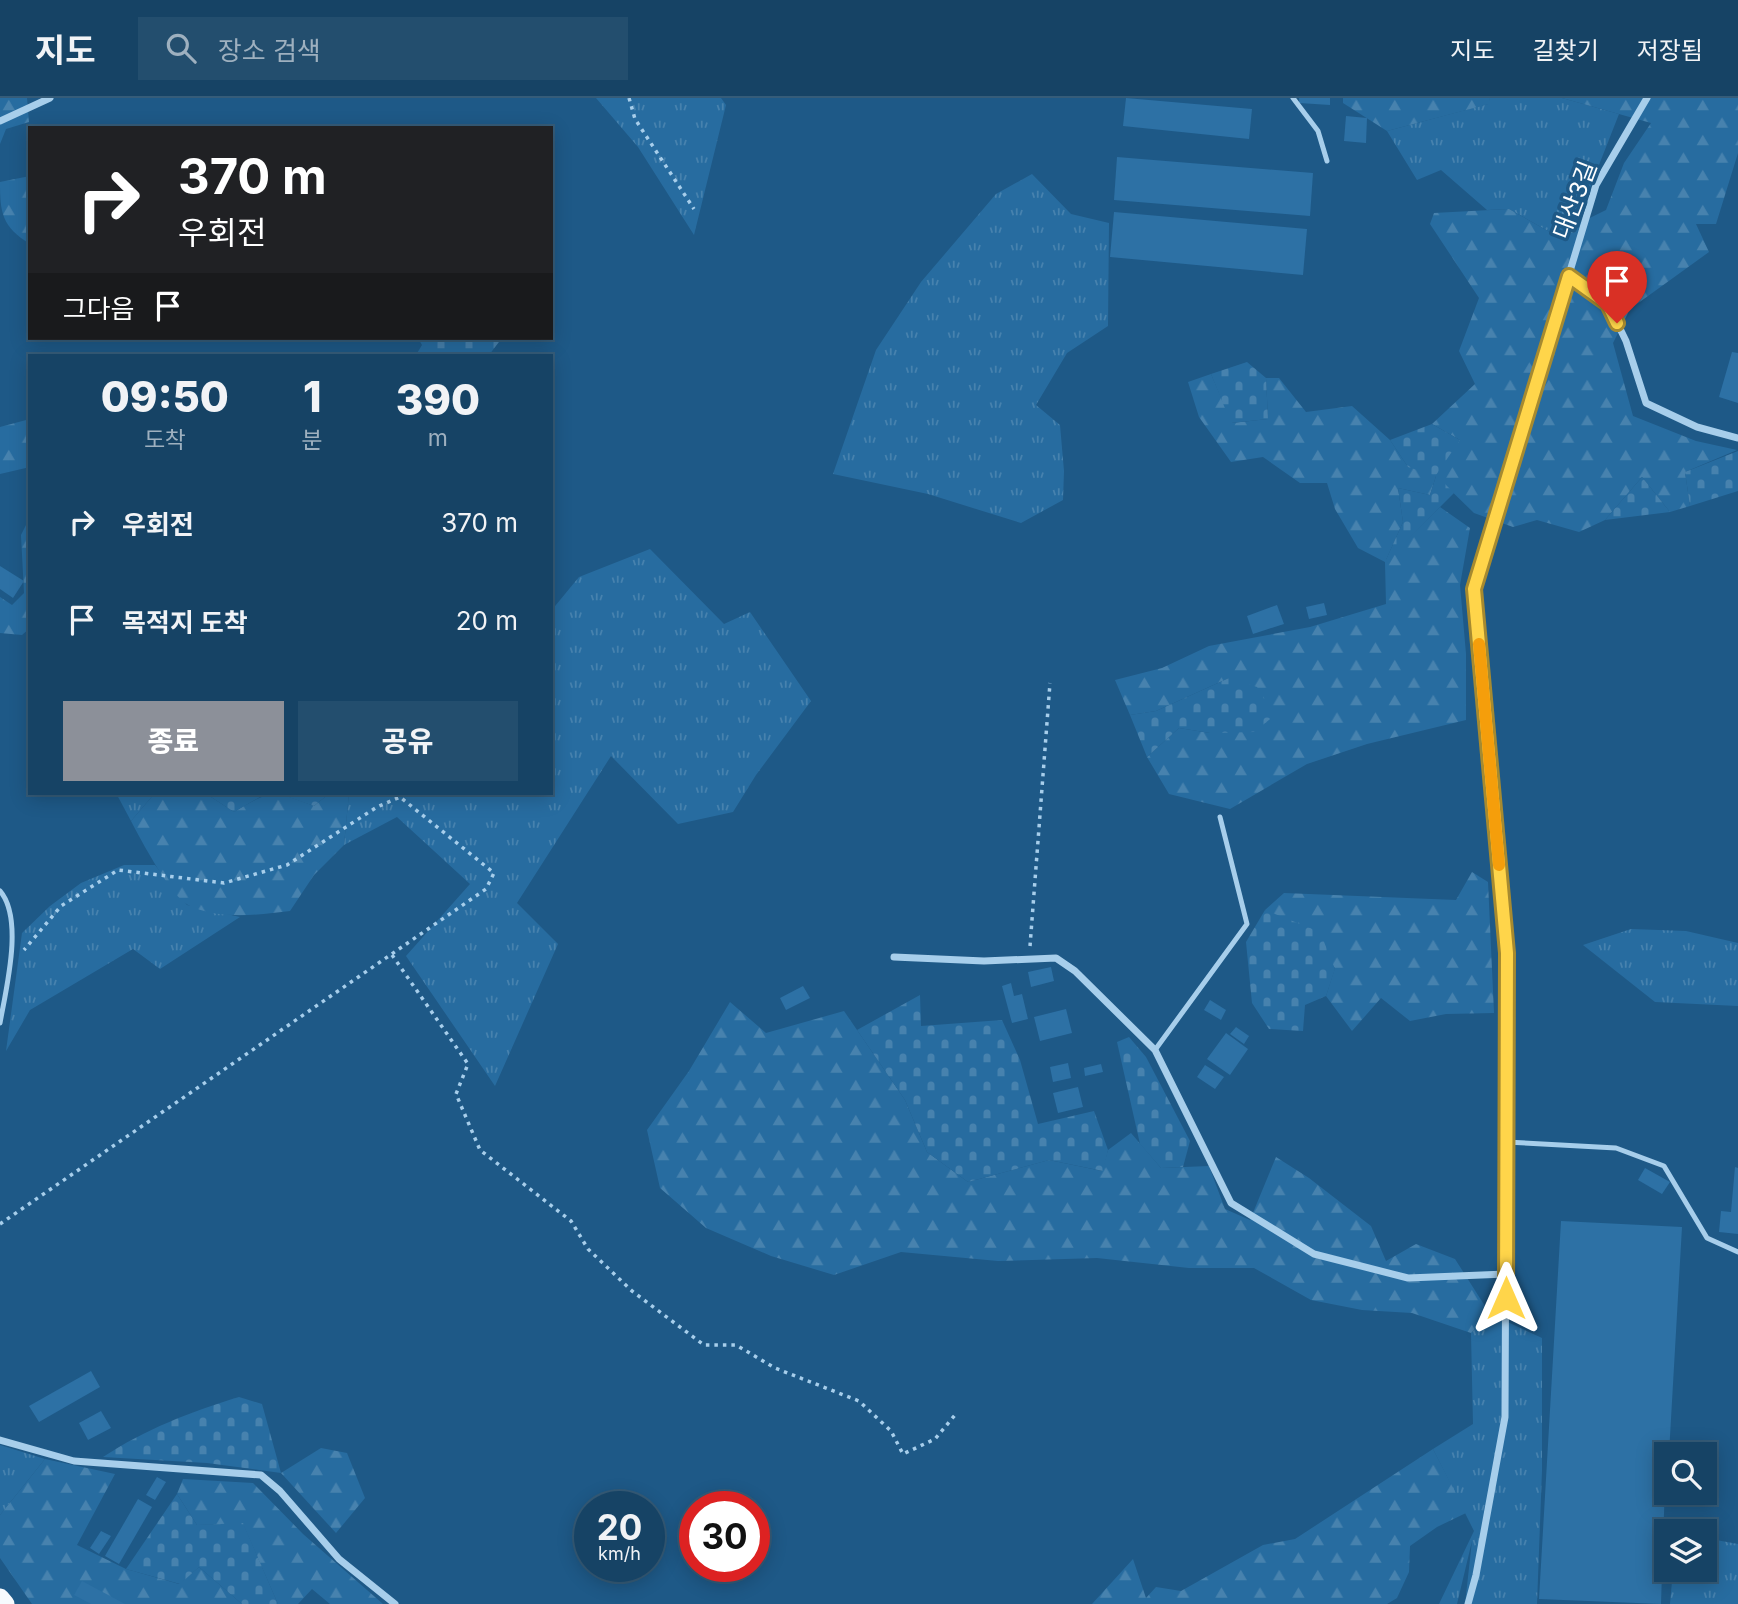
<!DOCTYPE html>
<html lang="ko">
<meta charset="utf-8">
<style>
:root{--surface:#164365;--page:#234e6e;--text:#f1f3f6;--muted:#9eb0bf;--line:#355c79;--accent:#8c9099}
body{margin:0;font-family:Inter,"Noto Sans KR",sans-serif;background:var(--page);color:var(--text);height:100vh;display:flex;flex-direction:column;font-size:26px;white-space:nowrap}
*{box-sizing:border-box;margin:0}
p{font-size:23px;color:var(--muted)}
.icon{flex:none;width:38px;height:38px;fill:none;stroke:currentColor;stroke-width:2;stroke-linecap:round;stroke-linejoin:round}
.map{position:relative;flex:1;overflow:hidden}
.drawer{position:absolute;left:28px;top:256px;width:525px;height:441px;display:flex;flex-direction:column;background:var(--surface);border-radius:0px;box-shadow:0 4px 18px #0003,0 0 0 2px var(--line)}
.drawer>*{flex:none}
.banner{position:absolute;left:28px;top:28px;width:525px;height:214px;border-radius:0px;box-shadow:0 4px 18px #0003,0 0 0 2px var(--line);background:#202124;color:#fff;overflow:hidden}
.fabs{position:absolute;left:1654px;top:1344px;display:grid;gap:14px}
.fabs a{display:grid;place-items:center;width:63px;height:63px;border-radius:0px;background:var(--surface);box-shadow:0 4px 18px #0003,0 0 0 2px var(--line);font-size:35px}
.speed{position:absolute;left:574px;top:1393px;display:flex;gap:14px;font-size:35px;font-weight:700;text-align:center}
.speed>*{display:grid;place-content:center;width:91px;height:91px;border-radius:50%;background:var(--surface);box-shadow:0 4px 18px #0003,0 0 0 2px var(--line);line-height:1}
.speed small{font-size:18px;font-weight:400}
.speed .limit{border:10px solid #d22;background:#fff;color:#111}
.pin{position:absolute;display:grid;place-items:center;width:60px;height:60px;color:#fff;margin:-72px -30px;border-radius:50% 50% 50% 0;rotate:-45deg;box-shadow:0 0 7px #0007}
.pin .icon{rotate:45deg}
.me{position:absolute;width:77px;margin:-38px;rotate:0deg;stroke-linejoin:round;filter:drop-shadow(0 0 5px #0008)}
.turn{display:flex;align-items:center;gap:24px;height:147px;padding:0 35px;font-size:32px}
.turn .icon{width:91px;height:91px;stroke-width:2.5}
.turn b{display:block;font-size:49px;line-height:60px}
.then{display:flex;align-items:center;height:66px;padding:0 35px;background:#0003;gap:14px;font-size:26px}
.eta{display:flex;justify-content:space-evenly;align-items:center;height:119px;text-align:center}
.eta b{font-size:42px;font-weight:800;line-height:49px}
.primary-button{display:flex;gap:14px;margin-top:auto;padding:14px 35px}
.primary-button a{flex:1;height:80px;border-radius:0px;background:var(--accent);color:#fff;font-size:28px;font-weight:800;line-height:80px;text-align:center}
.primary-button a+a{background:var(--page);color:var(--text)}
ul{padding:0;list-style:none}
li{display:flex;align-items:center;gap:21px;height:98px;padding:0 35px}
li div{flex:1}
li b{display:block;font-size:26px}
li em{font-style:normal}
header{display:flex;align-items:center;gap:42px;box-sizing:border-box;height:98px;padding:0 35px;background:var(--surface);border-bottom:2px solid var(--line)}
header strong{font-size:33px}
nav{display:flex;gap:38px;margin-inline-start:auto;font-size:24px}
.search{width:490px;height:63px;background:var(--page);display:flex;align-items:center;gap:18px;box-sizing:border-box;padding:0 24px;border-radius:0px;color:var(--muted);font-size:26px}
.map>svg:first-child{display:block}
</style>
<header>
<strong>지도</strong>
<div class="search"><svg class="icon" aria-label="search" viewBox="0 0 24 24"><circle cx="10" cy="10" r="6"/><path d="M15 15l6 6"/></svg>장소 검색</div>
<nav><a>지도</a><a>길찾기</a><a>저장됨</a></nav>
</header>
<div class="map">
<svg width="1738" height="1506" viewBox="0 0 1738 1506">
<defs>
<pattern id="grass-tufts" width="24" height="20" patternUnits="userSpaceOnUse" patternTransform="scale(1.75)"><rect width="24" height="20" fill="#276ca0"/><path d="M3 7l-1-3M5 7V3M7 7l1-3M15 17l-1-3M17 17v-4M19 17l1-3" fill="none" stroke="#4782ae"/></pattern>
<pattern id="forest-firs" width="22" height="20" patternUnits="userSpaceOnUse" patternTransform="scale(1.75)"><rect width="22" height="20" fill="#276ca0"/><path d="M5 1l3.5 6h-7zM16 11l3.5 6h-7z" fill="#4782ae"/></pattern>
<pattern id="cemetery-stones" width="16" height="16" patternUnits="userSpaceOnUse" patternTransform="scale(1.75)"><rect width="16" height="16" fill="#276ca0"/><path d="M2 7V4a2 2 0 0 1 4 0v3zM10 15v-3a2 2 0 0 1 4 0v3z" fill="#4782ae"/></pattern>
</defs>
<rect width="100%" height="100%" fill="#1e5987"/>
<g fill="url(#grass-tufts)">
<polygon points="596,0 721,0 726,7 694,137 638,49"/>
<polygon points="1490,0 1562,0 1619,16 1575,128 1555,137 1509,111 1487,112 1441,72 1417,82 1387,33 1488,6"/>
<polygon points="1032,76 1071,116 1109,125 1108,228 1067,255 1036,307 1060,327 1064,373 1063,402 1021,425 928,396 833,376 876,252 921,184 996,96"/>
<polygon points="650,451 724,526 750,514 811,603 756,677 733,714 678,726 611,658 517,805 558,846 495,988 406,858 470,786 397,719 344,747 349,695 551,695 551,513 579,479"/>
<polygon points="116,695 155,695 131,723"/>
<polygon points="124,767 155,767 187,807 240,819 160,871 133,851 30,912 6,953 22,835 50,808 81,785"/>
<polygon points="1631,831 1686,833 1738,845 1738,908 1655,904 1583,847"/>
<polygon points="1490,1216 1542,1240 1542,1372 1537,1506 1465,1506 1472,1443 1457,1506 1439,1506 1474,1433 1433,1351 1473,1326 1471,1235"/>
<polygon points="0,1347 45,1361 0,1417"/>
<polygon points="1705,1440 1738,1446 1738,1506 1670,1506 1673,1472 1704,1472"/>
</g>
<g fill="url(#forest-firs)">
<polygon points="0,0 27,0 29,24 6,31 0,46"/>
<polygon points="1343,0 1490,0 1489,6 1387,33 1343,5"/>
<polygon points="1562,0 1738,0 1738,55 1716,126 1696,126 1709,154 1630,211 1613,245 1633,318 1696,343 1737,352 1685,374 1690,408 1670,414 1642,379 1605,422 1579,434 1537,422 1513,429 1474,415 1436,378 1430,397 1398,390 1403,424 1386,462 1440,409 1470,430 1460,487 1466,556 1466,622 1367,646 1307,666 1230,711 1169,696 1147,659 1179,630 1210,635 1229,580 1156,613 1130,617 1115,582 1162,570 1209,548 1310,529 1386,506 1385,464 1358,450 1335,411 1327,385 1300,385 1263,359 1231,364 1199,319 1188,284 1211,276 1232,325 1268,321 1266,280 1279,280 1306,314 1352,308 1390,342 1408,369 1460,342 1432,326 1475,286 1459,253 1479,200 1430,126 1434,115 1509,111 1555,137 1606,112 1624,65 1651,25"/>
<path d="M30,78V146C2,129 0,115 0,84Z"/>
<polygon points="30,321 30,369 0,376 0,329"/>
<polygon points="30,419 30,530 22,537 0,535 0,499 12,507 24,495 21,437"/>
<path d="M155,695H205L234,714C273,691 271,692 314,708L330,695H349L344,747L314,777L290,813C259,817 217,822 188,807C170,797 141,742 131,723Z"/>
<polygon points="1472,774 1488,784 1494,915 1446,916 1410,923 1381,900 1352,933 1326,898 1335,870 1265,812 1284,795 1456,802"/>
<polygon points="730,904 766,935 844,913 905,1002 927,1054 968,1084 1049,1062 1102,1073 1108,1052 1131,1035 1161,1070 1209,1068 1225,1111 1250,1122 1276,1059 1309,1080 1371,1128 1386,1163 1416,1146 1455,1161 1490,1216 1471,1235 1412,1215 1362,1212 1311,1202 1254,1170 1189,1170 1097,1160 998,1163 901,1154 834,1177 771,1158 706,1130 660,1090 647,1032 689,973"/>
<polygon points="321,1350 347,1355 365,1400 336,1435 281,1375"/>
<polygon points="1433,1351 1466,1415 1437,1429 1410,1448 1409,1474 1397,1500 1387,1506 1092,1506 1133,1461 1146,1500 1156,1489 1181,1493 1263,1447 1295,1441"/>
<polygon points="45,1361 115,1376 77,1447 126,1471 179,1486 199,1469 242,1506 32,1506 0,1460 0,1417"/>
<polygon points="183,1381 253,1385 303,1436 383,1506 330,1506 312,1491 298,1506 278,1506 243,1426 197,1427 177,1396"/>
</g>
<g fill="url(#cemetery-stones)">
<polygon points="418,240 502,240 489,257 416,257 422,247"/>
<polygon points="1247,264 1266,280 1268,321 1231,325 1211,276"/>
<polygon points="1432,326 1460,342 1436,377 1454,395 1385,464 1403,424 1398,390 1430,397 1436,378 1408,369 1390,342"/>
<polygon points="1738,353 1738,393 1690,408 1685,374"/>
<polygon points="1642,379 1670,414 1605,422"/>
<polygon points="1229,580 1257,589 1275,617 1254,634 1210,635 1179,630 1147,659 1130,617 1156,613"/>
<polygon points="205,695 267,695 234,714"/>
<polygon points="277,695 330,695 314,708"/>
<polygon points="1265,812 1320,834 1335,871 1326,898 1305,907 1303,933 1269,931 1252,905 1246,844"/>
<polygon points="920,897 921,928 1002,922 1020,962 1038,1026 1094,1013 1108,1052 1103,1073 1049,1062 968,1084 927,1054 905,1002 857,932"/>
<polygon points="1129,939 1146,959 1190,1043 1183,1069 1161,1070 1140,1046 1117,944"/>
<path d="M239,1299L262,1306L281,1375L207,1365L103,1359C146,1331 190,1314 239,1299Z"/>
<polygon points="177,1396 197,1427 243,1425 278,1506 242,1506 199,1469 180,1486 126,1471"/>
</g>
<g fill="#2d71a5">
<polygon points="1126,0 1252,11 1249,41 1123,28"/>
<polygon points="1299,0 1330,0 1330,7 1299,5"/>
<polygon points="1346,18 1367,20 1366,45 1344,43"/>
<polygon points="1117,59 1313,75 1310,118 1114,102"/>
<polygon points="1114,114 1307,131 1303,177 1110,159"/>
<polygon points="1732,254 1738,255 1738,305 1719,299"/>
<polygon points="0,468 24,483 13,500 0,491"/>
<polygon points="1324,505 1327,517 1309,521 1306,509"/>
<polygon points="1277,507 1284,526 1253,536 1247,518"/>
<polygon points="1051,869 1054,883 1031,889 1028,874"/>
<polygon points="1011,885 1014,898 1022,896 1028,921 1012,925 1002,888"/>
<polygon points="803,888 810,900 786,912 780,900"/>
<polygon points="1210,902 1226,912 1221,922 1204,912"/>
<polygon points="1066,911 1072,935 1040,943 1034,919"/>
<polygon points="1236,929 1249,938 1244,946 1230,936"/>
<polygon points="1226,935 1248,951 1230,977 1207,961"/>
<polygon points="1068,965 1071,980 1053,984 1050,969"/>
<polygon points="1101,966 1103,974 1085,978 1084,970"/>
<polygon points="1205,967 1224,979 1215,991 1197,979"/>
<polygon points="1078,989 1083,1009 1058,1015 1053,995"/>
<polygon points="1735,1069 1738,1070 1738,1136 1719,1134 1721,1113 1731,1114"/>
<polygon points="1645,1070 1670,1084 1662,1096 1638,1082"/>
<polygon points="1561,1123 1682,1129 1669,1356 1666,1356 1661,1506 1539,1501"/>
<polygon points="91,1273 100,1289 39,1324 29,1308"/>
<polygon points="101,1313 111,1330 88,1342 79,1325"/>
<polygon points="157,1379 166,1384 155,1402 146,1397"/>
<polygon points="138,1401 152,1409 119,1466 105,1458"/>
<polygon points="101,1433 111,1438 99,1456 90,1450"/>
<polygon points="82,1483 125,1506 91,1506 74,1497"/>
</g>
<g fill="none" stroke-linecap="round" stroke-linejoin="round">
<g stroke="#a7ceeb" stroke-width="3.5" stroke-dasharray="3.5 5" stroke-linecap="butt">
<polyline points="629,0 635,21 694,111"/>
<polyline points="1030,848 1050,585"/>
<polyline points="392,857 468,966 456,996 480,1052 571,1123 588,1151 632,1193 704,1247 736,1247 775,1270 859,1303 891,1333 903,1356 935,1341 955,1317"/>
<polyline points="0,1126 486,791 494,775 400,699 377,709 287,767 224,785 118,772 61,808 24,852"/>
</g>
<g stroke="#a7ceeb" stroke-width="5">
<polyline points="1293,0 1318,33 1327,63"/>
<path d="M0,793C24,821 6,891 0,925"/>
<polyline points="1155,952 1247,826 1220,719"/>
<polyline points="1506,1044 1616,1050 1664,1068 1707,1140 1738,1154"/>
</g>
<g stroke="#a7ceeb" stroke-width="7">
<polyline points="0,23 50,0"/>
<polyline points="1569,178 1608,206 1626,243 1646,305 1697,329 1738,340"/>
<polyline points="894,859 984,863 1056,860 1075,873 1155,952 1231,1105 1314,1156 1408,1180 1506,1176"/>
<polyline points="0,1342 74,1363 261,1377 280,1393 339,1461 395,1506"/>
<polyline points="1468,1506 1476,1477 1505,1319 1507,855 1474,491 1596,87 1647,0"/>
</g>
<polyline stroke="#f6fafe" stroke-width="19" points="0,1500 5,1506"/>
</g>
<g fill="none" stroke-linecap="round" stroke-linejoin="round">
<g stroke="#a68a30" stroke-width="18">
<polyline id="route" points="1506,1200 1507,855 1474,491 1569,178 1608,206 1617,225"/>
</g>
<use href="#route" stroke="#ffd54a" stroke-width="12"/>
<polyline stroke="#f59e0b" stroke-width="12" points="1479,546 1499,767"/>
</g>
<g text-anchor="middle" stroke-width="7" stroke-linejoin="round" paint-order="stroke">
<g font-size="24" fill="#fff" stroke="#1e5987">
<text transform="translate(1575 102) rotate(-69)" y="8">대산3길</text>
</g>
</g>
</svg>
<div class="fabs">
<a><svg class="icon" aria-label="search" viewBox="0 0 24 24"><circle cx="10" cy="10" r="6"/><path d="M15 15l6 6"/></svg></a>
<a><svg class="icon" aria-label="layers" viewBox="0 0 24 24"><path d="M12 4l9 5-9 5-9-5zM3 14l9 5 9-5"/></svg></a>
</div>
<div class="speed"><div>20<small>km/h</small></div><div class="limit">30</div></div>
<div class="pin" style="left:1617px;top:225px;background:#d93025"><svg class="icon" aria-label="arrive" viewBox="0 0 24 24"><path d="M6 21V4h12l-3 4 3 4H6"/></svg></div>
<svg class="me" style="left:1506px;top:1200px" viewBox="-20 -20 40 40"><path d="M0-17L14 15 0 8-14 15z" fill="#ffd54a" stroke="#fff" stroke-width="4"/></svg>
<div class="banner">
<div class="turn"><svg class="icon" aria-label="right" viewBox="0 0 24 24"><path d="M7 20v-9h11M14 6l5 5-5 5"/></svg><div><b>370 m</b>우회전</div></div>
<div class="then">그다음<svg class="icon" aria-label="arrive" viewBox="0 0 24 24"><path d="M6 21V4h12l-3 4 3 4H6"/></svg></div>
</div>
<section class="drawer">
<div class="eta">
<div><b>09:50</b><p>도착</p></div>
<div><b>1</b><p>분</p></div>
<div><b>390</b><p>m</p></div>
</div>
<ul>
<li><svg class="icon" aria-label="right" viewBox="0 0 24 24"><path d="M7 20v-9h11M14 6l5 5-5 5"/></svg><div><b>우회전</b></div><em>370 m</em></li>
<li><svg class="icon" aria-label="arrive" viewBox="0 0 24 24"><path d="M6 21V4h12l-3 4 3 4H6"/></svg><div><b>목적지 도착</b></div><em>20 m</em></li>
</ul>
<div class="primary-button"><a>종료</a><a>공유</a></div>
</section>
</div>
